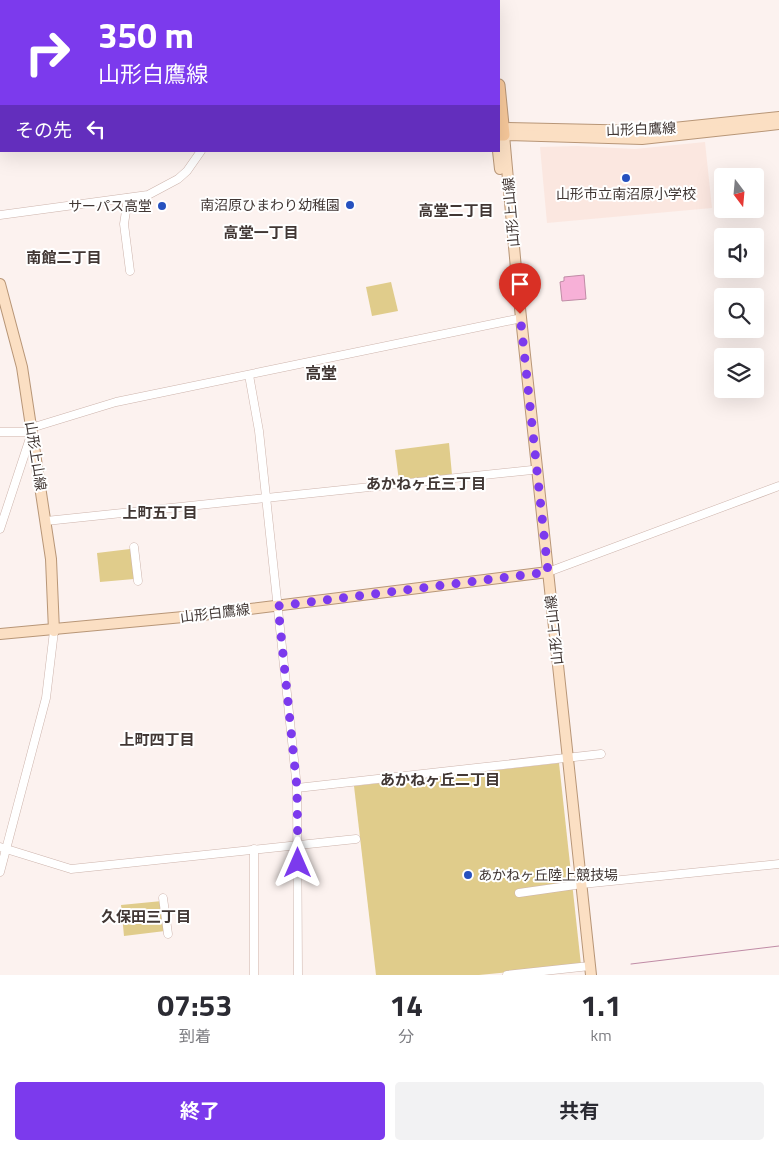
<!DOCTYPE html>
<html lang="ja">
<meta charset="utf-8">
<style>
:root{--surface:#fff;--page:#f2f2f3;--text:#2b2b33;--muted:#7c7c81;--accent:#7c3aed}
body{margin:0;font-family:"Titillium Web","Noto Sans JP",sans-serif;background:var(--page);color:var(--text);height:100vh;display:flex;flex-direction:column;font-size:19px;white-space:nowrap}
*{box-sizing:border-box;margin:0}
p{font-size:16px;color:var(--muted)}
.icon{flex:none;width:28px;height:28px;fill:none;stroke:currentColor;stroke-width:2;stroke-linecap:round;stroke-linejoin:round}
.map{position:relative;height:975px;overflow:hidden}
.panel{display:flex;flex-direction:column;background:var(--surface);flex:1}
.panel>*{flex:none}
.hud{position:absolute;left:0px;top:0px;width:500px;height:152px;box-shadow:0 5px 20px #0002;background:#7c3aed;color:#fff;overflow:hidden}
.needle{width:32px;rotate:164deg}
.tools{position:absolute;left:714px;top:168px;display:grid;gap:10px}
.tools a{display:grid;place-items:center;width:50px;height:50px;border-radius:5px;background:var(--surface);box-shadow:0 5px 20px #0002;font-size:25px}
.pin{position:absolute;display:grid;place-items:center;width:42px;height:42px;color:#fff;margin:-51px -21px;border-radius:50% 50% 50% 0;rotate:-45deg;box-shadow:0 0 5px #0007}
.pin .icon{rotate:45deg}
.me{position:absolute;width:55px;margin:-28px;rotate:0deg;stroke-linejoin:round;filter:drop-shadow(0 0 4px #0008)}
.turn{display:flex;align-items:center;gap:18px;height:105px;padding:0 15px;font-size:22px}
.turn .icon{width:65px;height:65px;stroke-width:2.5}
.turn b{display:block;font-size:35px;line-height:42px}
.then{display:flex;align-items:center;height:48px;padding:0 15px;background:#0003;gap:10px;font-size:19px}
.eta{display:flex;justify-content:space-evenly;align-items:center;height:85px;text-align:center}
.eta b{font-size:30px;font-weight:700;line-height:35px}
.cta{display:flex;gap:10px;margin-top:auto;padding:10px 15px}
.cta a{flex:1;height:58px;border-radius:5px;background:var(--accent);color:#fff;font-size:20px;font-weight:700;line-height:58px;text-align:center}
.cta a+a{background:var(--page);color:var(--text)}
.map>svg:first-child{display:block}
</style>
<div class="map">
<svg width="779" height="975" viewBox="0 0 779 975">
<rect width="100%" height="100%" fill="#fcf2ef"/>
<polygon fill="#fbe7e0" points="705,142 712,208 547,223 540,147 577,146 635,149"/>
<g fill="#e0cc8b">
<polygon points="391,282 398,311 372,316 366,287"/>
<polygon points="449,443 452,475 399,481 395,450"/>
<polygon points="130,549 133,550 136,576 134,579 100,582 97,553"/>
<polygon points="559,763 581,965 479,975 376,975 354,786"/>
<polygon points="162,901 165,931 124,936 121,905"/>
</g>
<polygon fill="#f7b0d7" stroke="#c08ca6" points="584,275 586,299 562,301 560,282 564,281 564,277"/>
<g fill="none" stroke-linecap="round" stroke-linejoin="round">
<polyline stroke="#c08ca6" stroke-width="1" points="631,964 779,946"/>
<g stroke="#cdb4ac" stroke-width="9">
<g id="minor">
<polyline points="298,1 299,0"/>
<polyline points="0,74 1,73"/>
<polyline points="128,198 124,224 130,271"/>
<polyline points="0,215 148,195 178,179 187,171 201,151"/>
<polyline points="249,375 259,431 297,788 298,975"/>
<polyline points="31,428 116,402 517,319"/>
<polyline points="0,432 32,432 0,529"/>
<polyline points="46,521 532,470"/>
<polyline points="134,547 138,581"/>
<polyline points="548,572 779,486"/>
<polyline points="297,788 601,754"/>
<polyline points="0,847 71,869 356,839"/>
<polyline points="254,849 254,975"/>
<polyline points="0,872 46,698 54,631"/>
<polyline points="519,893 582,884 779,864"/>
<polyline points="163,898 168,934"/>
<polyline points="507,975 590,966"/>
</g>
</g>
<g stroke="#b89677" stroke-width="12">
<g id="major">
<polyline points="503,128 645,131 779,117"/>
<polyline points="498,151 500,169"/>
<polyline points="0,284 22,367 51,559 54,631"/>
<polyline points="0,634 194,616 548,572"/>
<polyline points="591,975 517,280 504,135 642,139 779,124"/>
</g>
</g>
<g stroke="#b89677" stroke-width="13">
<g id="highway">
<polyline points="485,0 485,1"/>
<polyline points="499,85 504,135 499,135"/>
<polyline points="0,130 1,130"/>
</g>
</g>
<use href="#minor" stroke="#fff" stroke-width="8"/>
<use href="#major" stroke="#fbdfc3" stroke-width="10"/>
<use href="#highway" stroke="#f8c99b" stroke-width="11"/>
</g>
<g fill="none" stroke-linecap="round" stroke-linejoin="round">
<polyline stroke="#7c3aed" stroke-width="9" stroke-dasharray="0 16.2" points="298,863 297,788 278,606 548,572 520,314"/>
</g>
<g fill="#2651bf" stroke="#fff" stroke-width="2">
<circle cx="626" cy="178" r="5"/>
<circle cx="350" cy="205" r="5"/>
<circle cx="162" cy="206" r="5"/>
<circle cx="468" cy="875" r="5"/>
</g>
<g text-anchor="middle" stroke-width="4" stroke-linejoin="round" paint-order="stroke">
<g font-size="14" fill="#413734" stroke="#fff">
<text transform="translate(641 129) rotate(-2)" y="5">山形白鷹線</text>
<text transform="translate(511 212) rotate(-95)" y="5">山形上山線</text>
<text transform="translate(36 456) rotate(81)" y="5">山形上山線</text>
<text transform="translate(215 613) rotate(-7)" y="5">山形白鷹線</text>
<text transform="translate(554 630) rotate(-96)" y="5">山形上山線</text>
</g>
<g font-size="14" fill="#413734" stroke="#fff" text-anchor="end">
<text x="626" y="199" text-anchor="middle">山形市立南沼原小学校</text>
<text x="340" y="210">南沼原ひまわり幼稚園</text>
<text x="152" y="211">サーパス高堂</text>
<text x="478" y="880" text-anchor="start">あかねヶ丘陸上競技場</text>
</g>
<g font-size="15" font-weight="bold" fill="#413734" stroke="#fff">
<text x="456" y="216">高堂二丁目</text>
<text x="261" y="238">高堂一丁目</text>
<text x="64" y="263">南館二丁目</text>
<text x="426" y="489">あかねヶ丘三丁目</text>
<text x="160" y="518">上町五丁目</text>
<text x="157" y="745">上町四丁目</text>
<text x="440" y="785">あかねヶ丘二丁目</text>
<text x="146" y="922">久保田三丁目</text>
</g>
<g font-size="16" font-weight="bold" fill="#413734" stroke="#fff">
<text x="321" y="379">高堂</text>
</g>
</g>
</svg>
<div class="tools">
<a><svg class="needle" viewBox="-14 -14 28 28"><path d="M0-13l5 13h-10z" fill="#e53935"/><path d="M0 13l5-13h-10z" fill="#7c7c81"/></svg></a>
<a><svg class="icon" aria-label="sound" viewBox="0 0 24 24"><path d="M4 9h4l5-4v14l-5-4H4zM17 9q2 3 0 6"/></svg></a>
<a><svg class="icon" aria-label="search" viewBox="0 0 24 24"><circle cx="10" cy="10" r="6"/><path d="M15 15l6 6"/></svg></a>
<a><svg class="icon" aria-label="layers" viewBox="0 0 24 24"><path d="M12 4l9 5-9 5-9-5zM3 14l9 5 9-5"/></svg></a>
</div>
<div class="pin" style="left:520px;top:314px;background:#d93025"><svg class="icon" aria-label="arrive" viewBox="0 0 24 24"><path d="M6 21V4h12l-3 4 3 4H6"/></svg></div>
<svg class="me" style="left:298px;top:863px" viewBox="-20 -20 40 40"><path d="M0-17L14 15 0 8-14 15z" fill="#7c3aed" stroke="#fff" stroke-width="4"/></svg>
<div class="hud">
<div class="turn"><svg class="icon" aria-label="right" viewBox="0 0 24 24"><path d="M7 20v-9h11M14 6l5 5-5 5"/></svg><div><b>350 m</b>山形白鷹線</div></div>
<div class="then">その先<svg class="icon" aria-label="left" viewBox="0 0 24 24"><path d="M17 20v-9H6M10 6l-5 5 5 5"/></svg></div>
</div>
</div>
<section class="panel">
<div class="eta">
<div><b>07:53</b><p>到着</p></div>
<div><b>14</b><p>分</p></div>
<div><b>1.1</b><p>km</p></div>
</div>
<div class="cta"><a>終了</a><a>共有</a></div>
</section>
